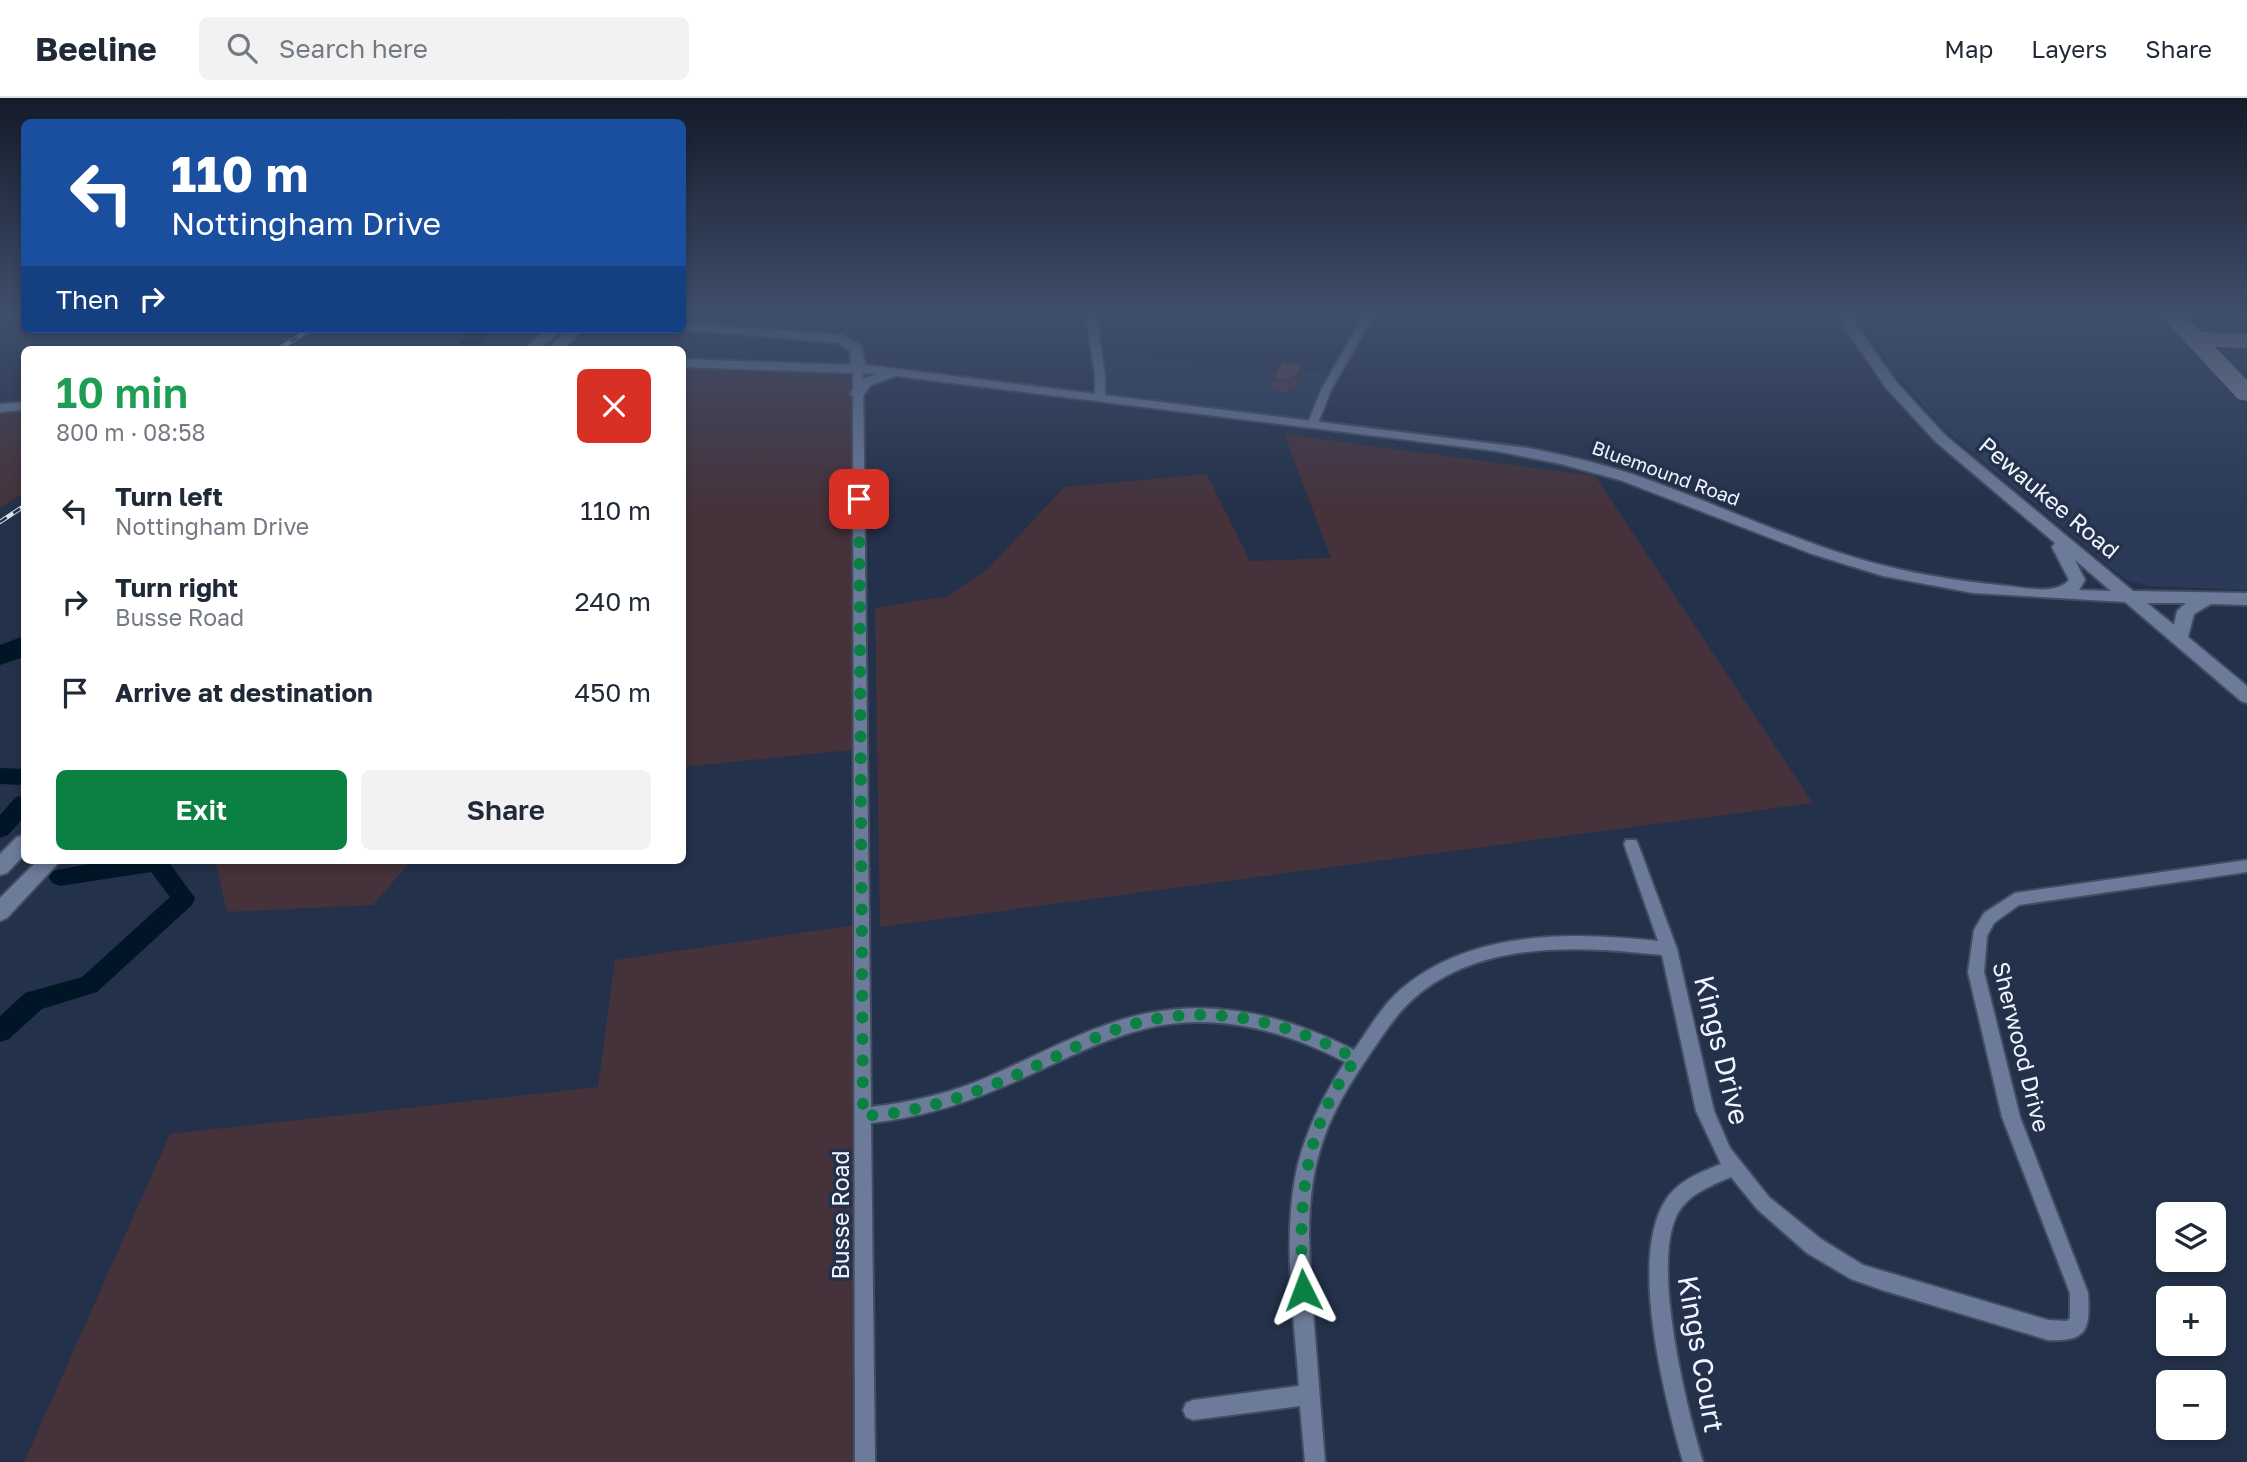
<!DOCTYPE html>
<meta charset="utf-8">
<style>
:root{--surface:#fff;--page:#f2f2f3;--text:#1f2937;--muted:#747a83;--line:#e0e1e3;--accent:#0b8043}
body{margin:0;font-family:"Golos Text",sans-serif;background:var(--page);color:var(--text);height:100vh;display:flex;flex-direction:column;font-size:26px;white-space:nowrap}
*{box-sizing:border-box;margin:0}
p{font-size:23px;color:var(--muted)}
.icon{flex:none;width:38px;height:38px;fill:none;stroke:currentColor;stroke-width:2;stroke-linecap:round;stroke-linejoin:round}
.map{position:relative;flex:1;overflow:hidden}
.panel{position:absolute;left:21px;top:248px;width:665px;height:518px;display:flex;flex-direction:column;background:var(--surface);border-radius:10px;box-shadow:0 4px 10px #0003}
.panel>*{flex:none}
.hud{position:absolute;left:21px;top:21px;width:665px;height:214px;border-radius:10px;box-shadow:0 4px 10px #0003;background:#1a4fa0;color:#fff;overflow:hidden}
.fabs{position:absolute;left:2156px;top:1104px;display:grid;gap:14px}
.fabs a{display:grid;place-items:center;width:70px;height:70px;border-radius:10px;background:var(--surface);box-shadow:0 4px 10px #0003;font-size:35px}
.pin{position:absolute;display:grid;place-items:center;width:60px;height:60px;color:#fff;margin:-30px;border-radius:14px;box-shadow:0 4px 10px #0006}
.me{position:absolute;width:77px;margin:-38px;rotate:357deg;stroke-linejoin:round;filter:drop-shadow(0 0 5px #0008)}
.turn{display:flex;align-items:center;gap:24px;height:147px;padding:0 35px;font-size:32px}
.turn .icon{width:91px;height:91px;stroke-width:2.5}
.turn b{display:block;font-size:49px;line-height:60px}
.then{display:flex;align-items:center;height:66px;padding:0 35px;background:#0003;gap:14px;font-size:26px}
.round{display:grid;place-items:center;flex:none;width:74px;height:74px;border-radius:10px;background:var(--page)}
.summary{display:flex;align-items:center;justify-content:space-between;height:119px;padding:0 35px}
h1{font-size:42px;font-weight:600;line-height:52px;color:#1e9e55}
.primary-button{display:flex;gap:14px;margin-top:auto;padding:14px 35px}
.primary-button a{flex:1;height:80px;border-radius:10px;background:var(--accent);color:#fff;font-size:28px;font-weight:600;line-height:80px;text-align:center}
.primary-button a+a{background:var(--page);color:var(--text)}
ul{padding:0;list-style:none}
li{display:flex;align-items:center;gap:21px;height:91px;padding:0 35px}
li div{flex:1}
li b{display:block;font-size:26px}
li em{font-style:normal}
header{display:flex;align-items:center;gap:42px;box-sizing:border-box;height:98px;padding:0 35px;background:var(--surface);border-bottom:2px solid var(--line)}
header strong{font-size:33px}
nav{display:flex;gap:38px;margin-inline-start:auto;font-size:24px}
.search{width:490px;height:63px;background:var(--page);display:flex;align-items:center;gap:18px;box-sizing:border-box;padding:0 24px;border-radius:10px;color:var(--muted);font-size:26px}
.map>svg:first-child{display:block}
</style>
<header>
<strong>Beeline</strong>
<div class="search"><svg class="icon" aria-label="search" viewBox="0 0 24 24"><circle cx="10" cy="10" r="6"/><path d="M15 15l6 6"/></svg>Search here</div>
<nav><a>Map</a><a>Layers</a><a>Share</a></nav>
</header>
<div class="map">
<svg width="2247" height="1364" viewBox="0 0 2247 1364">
<rect width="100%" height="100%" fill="#24314a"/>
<g fill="#2b3a58">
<polygon points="1855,217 2247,217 2247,492 2149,488 2128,482 2116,474 1941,328 1892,270"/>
<polygon points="1096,256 1334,277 1312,327 1100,299"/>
</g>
<g fill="#45323b">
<polygon points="683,265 858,269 861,651 683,669"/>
<polygon points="24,308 24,395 0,410 0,310"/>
<polygon points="1284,336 1595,378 1813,705 880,829 875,510 948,498 989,470 1064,389 1207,376 1250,463 1331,460"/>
<polygon points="215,763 411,763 373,807 227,814"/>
<polygon points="862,826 865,1364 24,1364 170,1036 598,989 615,862"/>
</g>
<g fill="#001627">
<polygon points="466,231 490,231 477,252 454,252 464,239"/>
<polygon points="24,538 24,559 0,567 0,547"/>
</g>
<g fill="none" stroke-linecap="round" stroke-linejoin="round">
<g fill="#001627" fill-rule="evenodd">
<polygon points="0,670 24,671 24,687 0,686"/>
<polygon points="24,697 24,719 8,737 0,740 0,717 16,699"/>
<polygon points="104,763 168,763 195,800 192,807 97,894 42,911 9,941 0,944 0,918 25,895 82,879 170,799 151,774 60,788 52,785 49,779 52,773"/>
</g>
<polygon fill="#7f889a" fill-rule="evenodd" points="2160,217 2184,217 2201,234 2247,236 2247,250 2215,249 2247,282 2247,303 2238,301"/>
<g stroke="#434d61" stroke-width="4">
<g id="street">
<polygon points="1086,217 1096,217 1105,277 1105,299 1100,302 1095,299 1095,277"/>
<polygon points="1364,217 1374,217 1332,290 1317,327 1316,329 1308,329 1307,327 1322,290"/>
<path d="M858,266L863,269L871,1009C912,1004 952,995 990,978C1041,956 1093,926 1148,915C1220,901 1290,919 1354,952C1368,932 1382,908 1400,892C1471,831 1572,834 1658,843L1624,746L1626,742H1636L1638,746L1677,851L1714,1013L1730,1050L1769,1099L1821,1141L1863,1167L2048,1222L2067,1223L2070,1220V1195L2002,1019L1968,874L1974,832L1984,815L2015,795L2247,762V774L2019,807L1994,825L1987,838L1984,874L2020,1019L2088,1195C2090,1231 2088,1244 2048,1242L1882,1192L1851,1181L1807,1155L1757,1111L1731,1079C1712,1087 1689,1096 1678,1115C1650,1165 1687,1310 1703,1364H1683C1665,1301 1627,1157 1667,1100C1680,1082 1701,1074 1721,1066L1696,1013L1662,857C1579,848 1476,841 1410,904C1396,917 1385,934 1374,950C1352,982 1331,1014 1320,1052C1303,1108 1310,1169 1314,1226C1318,1272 1321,1318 1325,1364H1305L1300,1308L1193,1322L1186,1319L1183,1312L1186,1305L1193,1302L1299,1288C1294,1217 1282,1140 1297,1070C1306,1032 1324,996 1345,964C1284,932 1213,913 1144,931C1093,944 1048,970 1000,990C958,1008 916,1020 871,1025L875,1364H855L853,269Z"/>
</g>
</g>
<g stroke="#434d61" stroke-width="4">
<g id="secondary">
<path d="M1836,217H1849L1897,285L1946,338L2133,493L2247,495V507L2211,506L2194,516L2188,539L2247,588V605L2241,603L2125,504L1973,495L1883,478L1812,456L1620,382L1561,366L1496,353L896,278L871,287L862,299L857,300L850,296L861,281L878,276L682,269V261L851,267L850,253L839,245L677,231H682V225L842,237L862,248L865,267L1529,350C1564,357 1598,365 1632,376C1708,402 1780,437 1856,460C1906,475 1957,483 2008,488C2026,490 2056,497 2069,482L2052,449L2055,445L1936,344L1887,291ZM2075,462L2111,493L2079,492L2085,482ZM2147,505H2186L2177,513L2174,527Z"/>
<polygon points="546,231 561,231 539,252 524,252"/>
<polygon points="568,231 583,231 562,252 547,252"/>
<polygon points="24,304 24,312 0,314 0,306"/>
<polygon points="24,737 24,757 7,775 0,777 0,756 17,739"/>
<polygon points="37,763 60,763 7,820 0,823 0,800"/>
</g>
</g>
<use href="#street" fill="#6c7b99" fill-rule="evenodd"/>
<use href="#secondary" fill="#6c7b99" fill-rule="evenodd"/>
<g stroke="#dae0eb" stroke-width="4.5">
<g id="rail">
<polyline points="277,252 311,231"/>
<polyline points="0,424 24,408"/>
</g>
</g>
<use href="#rail" stroke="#24314a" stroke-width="2.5" stroke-dasharray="8" stroke-linecap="butt"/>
</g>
<polygon fill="#523a4b" points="1303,267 1302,279 1295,292 1290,291 1288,295 1271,292 1273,281"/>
<g fill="#422f3d">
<polygon points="1303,267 1302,279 1295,292 1296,280"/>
<polygon points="1292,279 1290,291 1288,295 1290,283"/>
</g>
<polygon fill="#5f4357" stroke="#422f3d" stroke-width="2" points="1282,263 1303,267 1296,280 1292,279 1290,283 1273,281"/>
<linearGradient id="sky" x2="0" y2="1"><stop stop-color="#141b29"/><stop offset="0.53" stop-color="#3f4e6b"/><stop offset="1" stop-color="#3f4e6b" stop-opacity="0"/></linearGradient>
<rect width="2247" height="408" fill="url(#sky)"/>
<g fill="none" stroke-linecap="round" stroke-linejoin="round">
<path stroke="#0b8043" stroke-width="12" stroke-dasharray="0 21.6" d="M859,401L863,1018C921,1015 975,996 1027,972C1056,959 1085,943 1115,932C1197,902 1281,919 1356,961C1302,1030 1298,1108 1303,1192"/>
</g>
<g text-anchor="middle" stroke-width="7" stroke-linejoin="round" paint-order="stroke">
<g font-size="19" fill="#eff4fe" stroke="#24314a">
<text transform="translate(1666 375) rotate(20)" y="7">Bluemound Road</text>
</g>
<g font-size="23" fill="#eff4fe" stroke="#24314a">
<text transform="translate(2049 400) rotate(40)" y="8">Pewaukee Road</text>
<text transform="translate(2021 949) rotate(76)" y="8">Sherwood Drive</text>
<text transform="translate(841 1117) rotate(-90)" y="8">Busse Road</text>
</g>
<g font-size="28" fill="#eff4fe" stroke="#24314a">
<text transform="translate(1722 952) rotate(76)" y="10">Kings Drive</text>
<text transform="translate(1701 1256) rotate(80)" y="10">Kings Court</text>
</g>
</g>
</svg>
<div class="fabs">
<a><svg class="icon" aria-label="layers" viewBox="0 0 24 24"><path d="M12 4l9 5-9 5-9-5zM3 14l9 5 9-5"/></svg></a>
<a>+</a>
<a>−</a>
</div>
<div class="pin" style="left:859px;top:401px;background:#d93025"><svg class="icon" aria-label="arrive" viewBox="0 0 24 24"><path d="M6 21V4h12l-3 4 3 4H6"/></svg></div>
<svg class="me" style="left:1303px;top:1192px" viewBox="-20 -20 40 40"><path d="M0-17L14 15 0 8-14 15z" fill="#0b8043" stroke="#fff" stroke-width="4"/></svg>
<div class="hud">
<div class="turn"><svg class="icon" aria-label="left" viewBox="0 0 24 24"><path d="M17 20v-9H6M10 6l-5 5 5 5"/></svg><div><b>110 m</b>Nottingham Drive</div></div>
<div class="then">Then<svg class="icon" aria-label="right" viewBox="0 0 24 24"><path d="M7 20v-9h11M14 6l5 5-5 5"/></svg></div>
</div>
<section class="panel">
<div class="summary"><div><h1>10 min</h1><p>800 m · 08:58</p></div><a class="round" style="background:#d93025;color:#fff"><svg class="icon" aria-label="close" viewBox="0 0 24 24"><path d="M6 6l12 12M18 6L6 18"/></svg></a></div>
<ul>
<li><svg class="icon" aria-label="left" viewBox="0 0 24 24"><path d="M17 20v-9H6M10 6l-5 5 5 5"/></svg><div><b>Turn left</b><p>Nottingham Drive</p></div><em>110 m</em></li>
<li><svg class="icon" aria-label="right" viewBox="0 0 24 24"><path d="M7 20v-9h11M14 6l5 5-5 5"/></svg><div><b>Turn right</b><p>Busse Road</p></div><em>240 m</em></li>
<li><svg class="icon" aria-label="arrive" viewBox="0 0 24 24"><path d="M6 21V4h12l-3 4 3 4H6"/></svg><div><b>Arrive at destination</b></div><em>450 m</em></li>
</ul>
<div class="primary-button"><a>Exit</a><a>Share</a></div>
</section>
</div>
